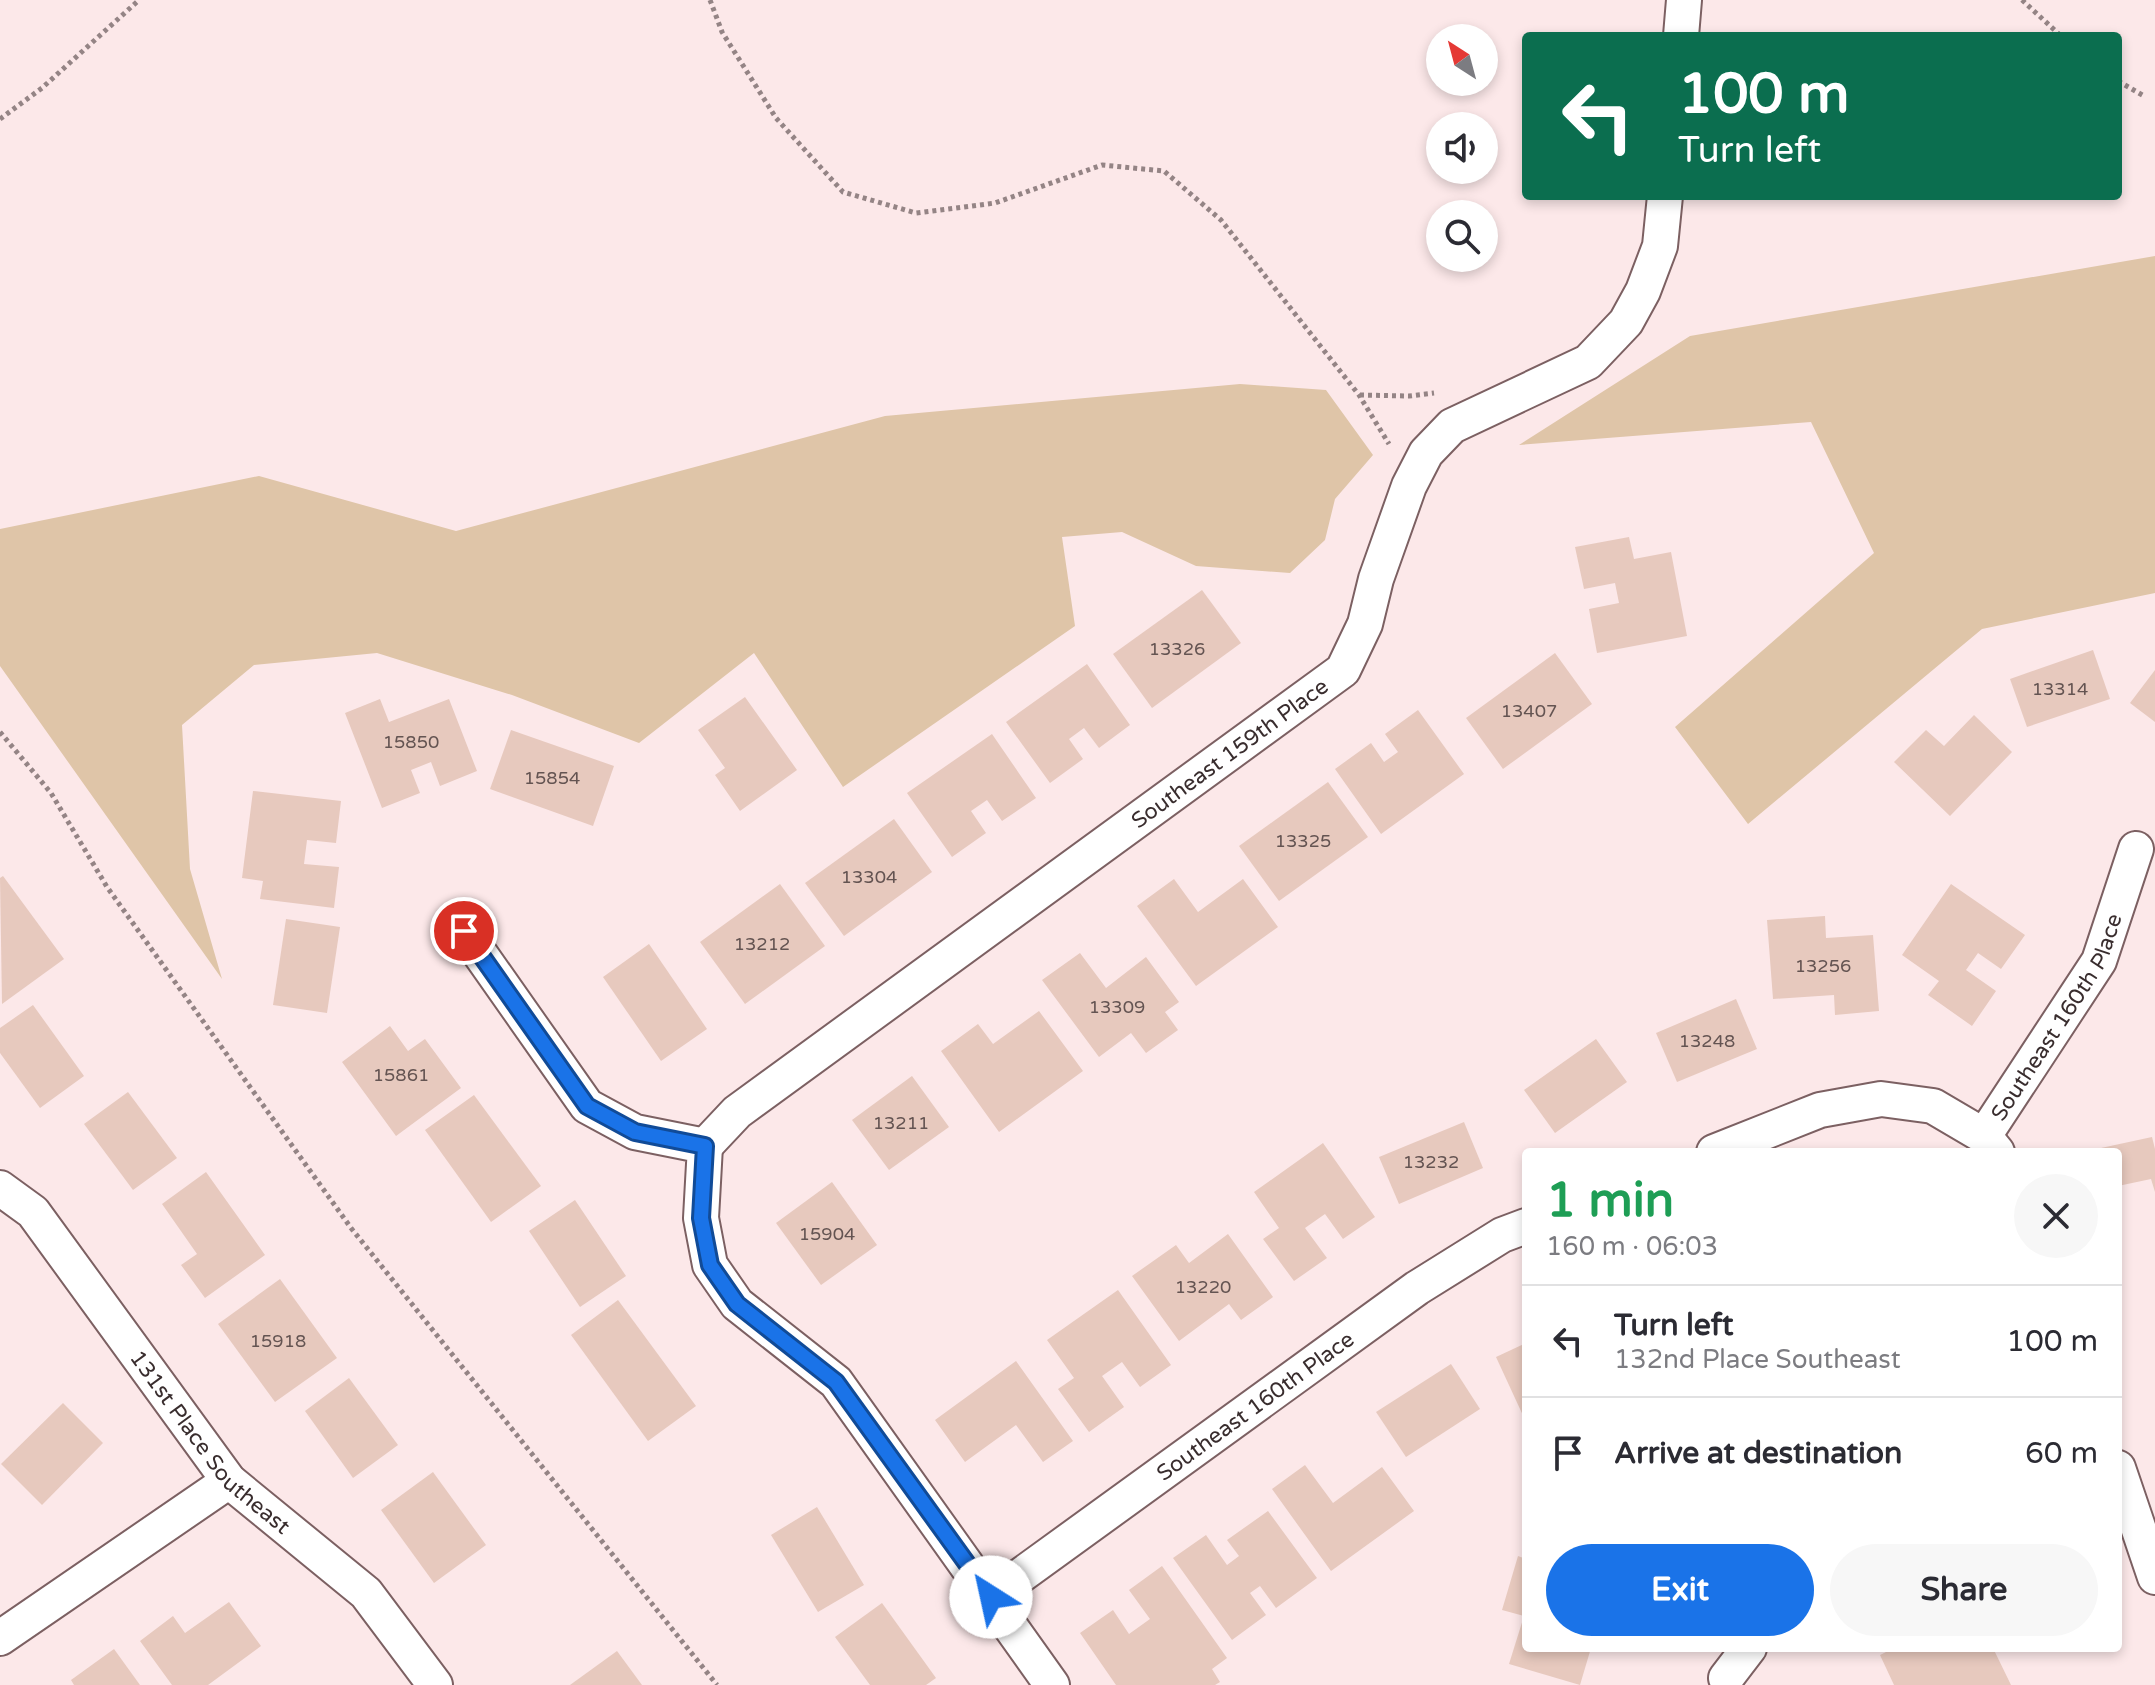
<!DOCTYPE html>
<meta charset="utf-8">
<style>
:root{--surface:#fff;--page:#f7f7f7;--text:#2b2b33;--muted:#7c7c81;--line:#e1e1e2;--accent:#1a73e8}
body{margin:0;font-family:"Varela Round",sans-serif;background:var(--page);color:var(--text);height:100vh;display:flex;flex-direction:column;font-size:30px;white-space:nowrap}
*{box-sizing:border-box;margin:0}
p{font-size:26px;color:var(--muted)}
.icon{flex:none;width:44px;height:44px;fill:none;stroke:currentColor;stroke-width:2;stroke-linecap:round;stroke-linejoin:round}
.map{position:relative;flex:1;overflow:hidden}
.panel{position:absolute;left:1522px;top:1148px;width:600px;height:504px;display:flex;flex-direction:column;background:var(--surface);border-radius:8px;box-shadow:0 4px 12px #0003}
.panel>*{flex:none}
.top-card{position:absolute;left:1522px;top:32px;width:600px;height:168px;border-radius:8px;box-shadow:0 4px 12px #0003;background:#0b6e4f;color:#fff;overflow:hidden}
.needle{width:52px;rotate:324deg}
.buttons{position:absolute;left:1426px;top:24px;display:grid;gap:16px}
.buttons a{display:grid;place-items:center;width:72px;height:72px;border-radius:50%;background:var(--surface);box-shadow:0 4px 12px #0003;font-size:40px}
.pin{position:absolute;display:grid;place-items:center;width:68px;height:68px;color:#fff;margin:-34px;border:4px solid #fff;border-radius:50%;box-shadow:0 2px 8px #0007}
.me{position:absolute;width:88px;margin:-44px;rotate:325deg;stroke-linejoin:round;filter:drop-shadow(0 0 6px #0008)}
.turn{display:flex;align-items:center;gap:28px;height:168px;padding:0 24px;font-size:36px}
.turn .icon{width:104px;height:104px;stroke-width:2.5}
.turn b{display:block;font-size:56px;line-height:68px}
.round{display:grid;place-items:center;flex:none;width:84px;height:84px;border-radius:42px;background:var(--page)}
.overview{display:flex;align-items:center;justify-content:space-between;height:136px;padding:0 24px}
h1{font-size:48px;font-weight:700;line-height:60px;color:#1e9e55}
.button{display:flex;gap:16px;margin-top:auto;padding:16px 24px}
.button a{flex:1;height:92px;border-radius:48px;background:var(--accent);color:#fff;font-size:32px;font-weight:700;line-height:92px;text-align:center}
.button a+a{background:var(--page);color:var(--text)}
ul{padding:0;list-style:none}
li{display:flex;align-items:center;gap:24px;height:112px;padding:0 24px;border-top:2px solid var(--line)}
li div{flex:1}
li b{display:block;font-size:30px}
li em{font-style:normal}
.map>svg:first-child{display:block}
</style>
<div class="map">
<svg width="2155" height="1685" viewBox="0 0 2155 1685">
<rect width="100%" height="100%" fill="#fce8e9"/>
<g fill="#dfc5a8">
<polygon points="2155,256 2155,593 1982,629 1748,824 1675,727 1874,553 1811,422 1519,445 1690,336"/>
<polygon points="1240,384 1326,390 1373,455 1335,499 1325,540 1290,573 1196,566 1122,532 1062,537 1075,626 843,787 754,653 639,743 512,695 377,653 254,665 182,725 190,869 222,979 0,666 0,529 259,476 456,531 885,416"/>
</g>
<g fill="#e7c9be">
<polygon points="1629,537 1634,559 1671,552 1687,636 1597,653 1589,609 1619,603 1615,583 1584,589 1575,547"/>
<polygon points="1202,590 1241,643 1152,708 1113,654"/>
<polygon points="2093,650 2110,699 2027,727 2010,679"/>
<polygon points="1555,653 1592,704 1503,769 1466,718"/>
<polygon points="1087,664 1130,725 1099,748 1084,728 1069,739 1083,759 1050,783 1006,722"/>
<polygon points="2155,670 2155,722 2130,703"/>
<polygon points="745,697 797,770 740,811 715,775 725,768 698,730"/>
<polygon points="380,699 389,722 449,699 477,771 440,786 431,762 411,770 420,793 382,808 345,713"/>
<polygon points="1418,710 1464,774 1381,834 1335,769 1371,743 1384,762 1398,752 1385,734"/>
<polygon points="1974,715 2012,752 1950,816 1894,762 1926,730 1944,746"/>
<polygon points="511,730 614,766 593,826 490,789"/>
<polygon points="992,734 1036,798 1002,821 987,800 971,811 986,833 952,857 907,793"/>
<polygon points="1328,782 1368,837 1279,901 1239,846"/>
<polygon points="253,791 341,801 336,843 307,840 304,864 339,867 334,908 260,899 263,881 242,878"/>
<polygon points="894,819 932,872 844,936 805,883"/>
<polygon points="3,876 64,959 2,1004 0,878"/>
<polygon points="1174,879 1198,912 1243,879 1278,927 1196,986 1137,906"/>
<polygon points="780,884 825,946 745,1004 700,942"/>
<polygon points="1951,884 2025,935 2001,969 1978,953 1966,970 1996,991 1972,1026 1928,995 1939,981 1902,955"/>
<polygon points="1825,916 1826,938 1873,935 1879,1011 1835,1015 1834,995 1773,999 1767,920"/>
<polygon points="286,919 340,927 327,1013 273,1005"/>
<polygon points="649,944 707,1029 661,1061 603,977"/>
<polygon points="1080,953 1106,988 1146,957 1179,1002 1165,1012 1178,1030 1146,1053 1131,1033 1099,1057 1042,980"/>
<polygon points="1736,999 1757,1049 1677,1082 1656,1033"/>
<polygon points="33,1005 84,1076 40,1108 0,1053 0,1028"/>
<polygon points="1039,1011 1083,1071 999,1132 941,1051 978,1024 993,1044"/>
<polygon points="390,1026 408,1051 425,1039 461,1088 396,1136 342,1062"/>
<polygon points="1596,1039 1627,1082 1555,1133 1524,1090"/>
<polygon points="912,1076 949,1127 889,1170 852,1120"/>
<polygon points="128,1092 177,1158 133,1190 84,1124"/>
<polygon points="474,1095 541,1186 491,1222 425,1130"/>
<polygon points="1464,1122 1483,1168 1399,1204 1379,1157"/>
<polygon points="2152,1137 2155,1149 2155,1192 2151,1179 2118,1186 2118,1152 2102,1152 2101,1148"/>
<polygon points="1323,1143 1375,1217 1343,1239 1325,1214 1305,1228 1327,1258 1294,1281 1263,1239 1279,1228 1254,1192"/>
<polygon points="206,1172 265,1255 205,1298 181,1265 197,1254 162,1204"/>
<polygon points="832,1182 877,1245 821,1285 776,1223"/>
<polygon points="575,1200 626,1276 580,1307 529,1231"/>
<polygon points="1228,1234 1273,1297 1241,1320 1229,1304 1179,1341 1132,1276 1176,1245 1189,1263"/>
<polygon points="280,1279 337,1358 275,1402 218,1324"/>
<polygon points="1118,1290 1171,1365 1140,1387 1122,1362 1102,1376 1124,1407 1089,1432 1058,1389 1074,1378 1047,1340"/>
<polygon points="618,1300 696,1406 648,1441 571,1335"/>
<polygon points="1526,1343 1526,1422 1496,1357"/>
<polygon points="1016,1361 1073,1441 1043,1462 1016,1425 965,1462 935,1420"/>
<polygon points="1451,1364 1480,1409 1406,1457 1376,1412"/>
<polygon points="349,1378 398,1445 353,1478 305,1411"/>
<polygon points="63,1403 103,1443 42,1505 1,1464"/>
<polygon points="1305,1465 1333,1503 1382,1467 1414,1511 1331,1571 1272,1489"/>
<polygon points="433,1472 486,1545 434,1583 381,1510"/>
<polygon points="817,1507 864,1585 818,1612 771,1535"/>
<polygon points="1268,1511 1317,1578 1276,1608 1260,1586 1250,1593 1266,1615 1232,1640 1173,1558 1206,1535 1227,1565 1239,1556 1227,1540"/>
<polygon points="1518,1556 1526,1559 1526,1648 1591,1648 1580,1685 1509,1664 1524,1616 1502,1610"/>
<polygon points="1162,1566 1227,1658 1212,1669 1220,1682 1215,1685 1116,1685 1080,1633 1113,1610 1129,1634 1150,1619 1129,1590"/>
<polygon points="229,1602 261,1646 208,1685 172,1685 140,1641 173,1616 185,1633"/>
<polygon points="882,1603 936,1678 926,1685 870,1685 835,1637"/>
<polygon points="1894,1648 1928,1648 1930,1652 1939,1648 1993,1648 2011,1685 1894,1685 1880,1655"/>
<polygon points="114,1649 140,1685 74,1685 71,1680"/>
<polygon points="617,1651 642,1685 570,1685"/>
</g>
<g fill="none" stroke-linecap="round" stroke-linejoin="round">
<g stroke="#7c6062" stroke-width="38">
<g id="street">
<polyline points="1681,36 1684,0"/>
<polyline points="464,931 587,1106 635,1132 705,1146 701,1218 710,1265 737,1304 836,1382 1052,1685"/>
<path id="s1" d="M1984,1136L2099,961L2136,849"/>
<path id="s2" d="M705,1146L737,1112L1343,670L1365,624L1376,579L1409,486L1426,453L1452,426L1588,362L1626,322L1643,291L1660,246L1665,196"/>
<polyline points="1714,1152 1820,1110 1881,1099 1933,1106 1984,1136 1997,1152"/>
<path id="s3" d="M0,1188L33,1212L229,1481L366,1593L435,1685"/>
<polyline points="2118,1468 2155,1577"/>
<path id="s4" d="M991,1597L1417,1288L1502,1235L1526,1226"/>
<polyline points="0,1638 229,1481"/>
<polyline points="1726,1678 1749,1648"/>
</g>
</g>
<g stroke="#948485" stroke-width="5" stroke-dasharray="4 4" stroke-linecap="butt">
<polyline points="710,0 722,32 776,118 843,192 916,213 995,203 1102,165 1164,171 1221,220 1359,395 1389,444"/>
<polyline points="2022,0 2061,36"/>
<polyline points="2118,81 2144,96"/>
<polyline points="0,119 42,88 139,0"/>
<polyline points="1360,395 1409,396 1434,393"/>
<polyline points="0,732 51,793 107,887 351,1228 717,1685"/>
</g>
<use href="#street" stroke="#fff" stroke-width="34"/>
</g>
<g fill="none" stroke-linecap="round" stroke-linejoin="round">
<g stroke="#114b97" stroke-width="20">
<polyline id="route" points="464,931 587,1106 635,1132 705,1146 701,1218 710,1265 737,1304 836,1382 991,1597"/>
</g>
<use href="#route" stroke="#1a73e8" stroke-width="14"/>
</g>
<g text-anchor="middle" stroke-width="6" stroke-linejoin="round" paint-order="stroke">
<g font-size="18" fill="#645452">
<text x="1177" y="655">13326</text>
<text x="2060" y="695">13314</text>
<text x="1529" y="717">13407</text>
<text x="411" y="748">15850</text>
<text x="552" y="784">15854</text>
<text x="1303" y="847">13325</text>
<text x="869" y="883">13304</text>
<text x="762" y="950">13212</text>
<text x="1823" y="972">13256</text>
<text x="1117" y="1013">13309</text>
<text x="1707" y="1047">13248</text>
<text x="401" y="1081">15861</text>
<text x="901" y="1129">13211</text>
<text x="1431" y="1168">13232</text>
<text x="827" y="1240">15904</text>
<text x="1203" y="1293">13220</text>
<text x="278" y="1347">15918</text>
</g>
<g font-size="22" fill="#392d2e" stroke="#fff">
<text dy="8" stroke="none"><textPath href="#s2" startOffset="656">Southeast 159th Place</textPath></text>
<text dy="8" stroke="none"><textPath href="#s1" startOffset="140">Southeast 160th Place</textPath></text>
<text dy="8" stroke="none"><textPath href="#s4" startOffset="326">Southeast 160th Place</textPath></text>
<text dy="8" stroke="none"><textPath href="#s3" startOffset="332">131st Place Southeast</textPath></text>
</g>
</g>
</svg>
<div class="buttons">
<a><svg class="needle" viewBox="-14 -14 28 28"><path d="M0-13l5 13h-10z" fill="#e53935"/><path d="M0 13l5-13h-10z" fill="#7c7c81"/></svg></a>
<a><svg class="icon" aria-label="sound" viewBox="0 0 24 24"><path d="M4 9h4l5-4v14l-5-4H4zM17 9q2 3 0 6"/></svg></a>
<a><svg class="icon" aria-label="search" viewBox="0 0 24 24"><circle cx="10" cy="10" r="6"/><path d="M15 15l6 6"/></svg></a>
</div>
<div class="pin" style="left:464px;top:931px;background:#d93025"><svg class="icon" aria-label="arrive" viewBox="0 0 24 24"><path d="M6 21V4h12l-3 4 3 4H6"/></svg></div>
<svg class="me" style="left:991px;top:1597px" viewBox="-20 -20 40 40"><circle r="19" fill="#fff"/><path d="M0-13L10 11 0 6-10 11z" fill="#1a73e8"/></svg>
<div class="top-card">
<div class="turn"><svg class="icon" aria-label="left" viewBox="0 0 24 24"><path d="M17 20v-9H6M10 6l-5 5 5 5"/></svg><div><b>100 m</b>Turn left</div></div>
</div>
<section class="panel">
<div class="overview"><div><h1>1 min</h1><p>160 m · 06:03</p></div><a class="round"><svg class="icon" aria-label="close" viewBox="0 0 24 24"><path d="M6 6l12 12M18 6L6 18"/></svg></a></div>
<ul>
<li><svg class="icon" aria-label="left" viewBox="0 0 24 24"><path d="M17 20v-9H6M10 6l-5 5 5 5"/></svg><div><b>Turn left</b><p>132nd Place Southeast</p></div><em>100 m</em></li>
<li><svg class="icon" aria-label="arrive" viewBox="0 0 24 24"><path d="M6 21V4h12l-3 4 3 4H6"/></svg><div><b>Arrive at destination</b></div><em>60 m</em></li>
</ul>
<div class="button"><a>Exit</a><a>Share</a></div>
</section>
</div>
